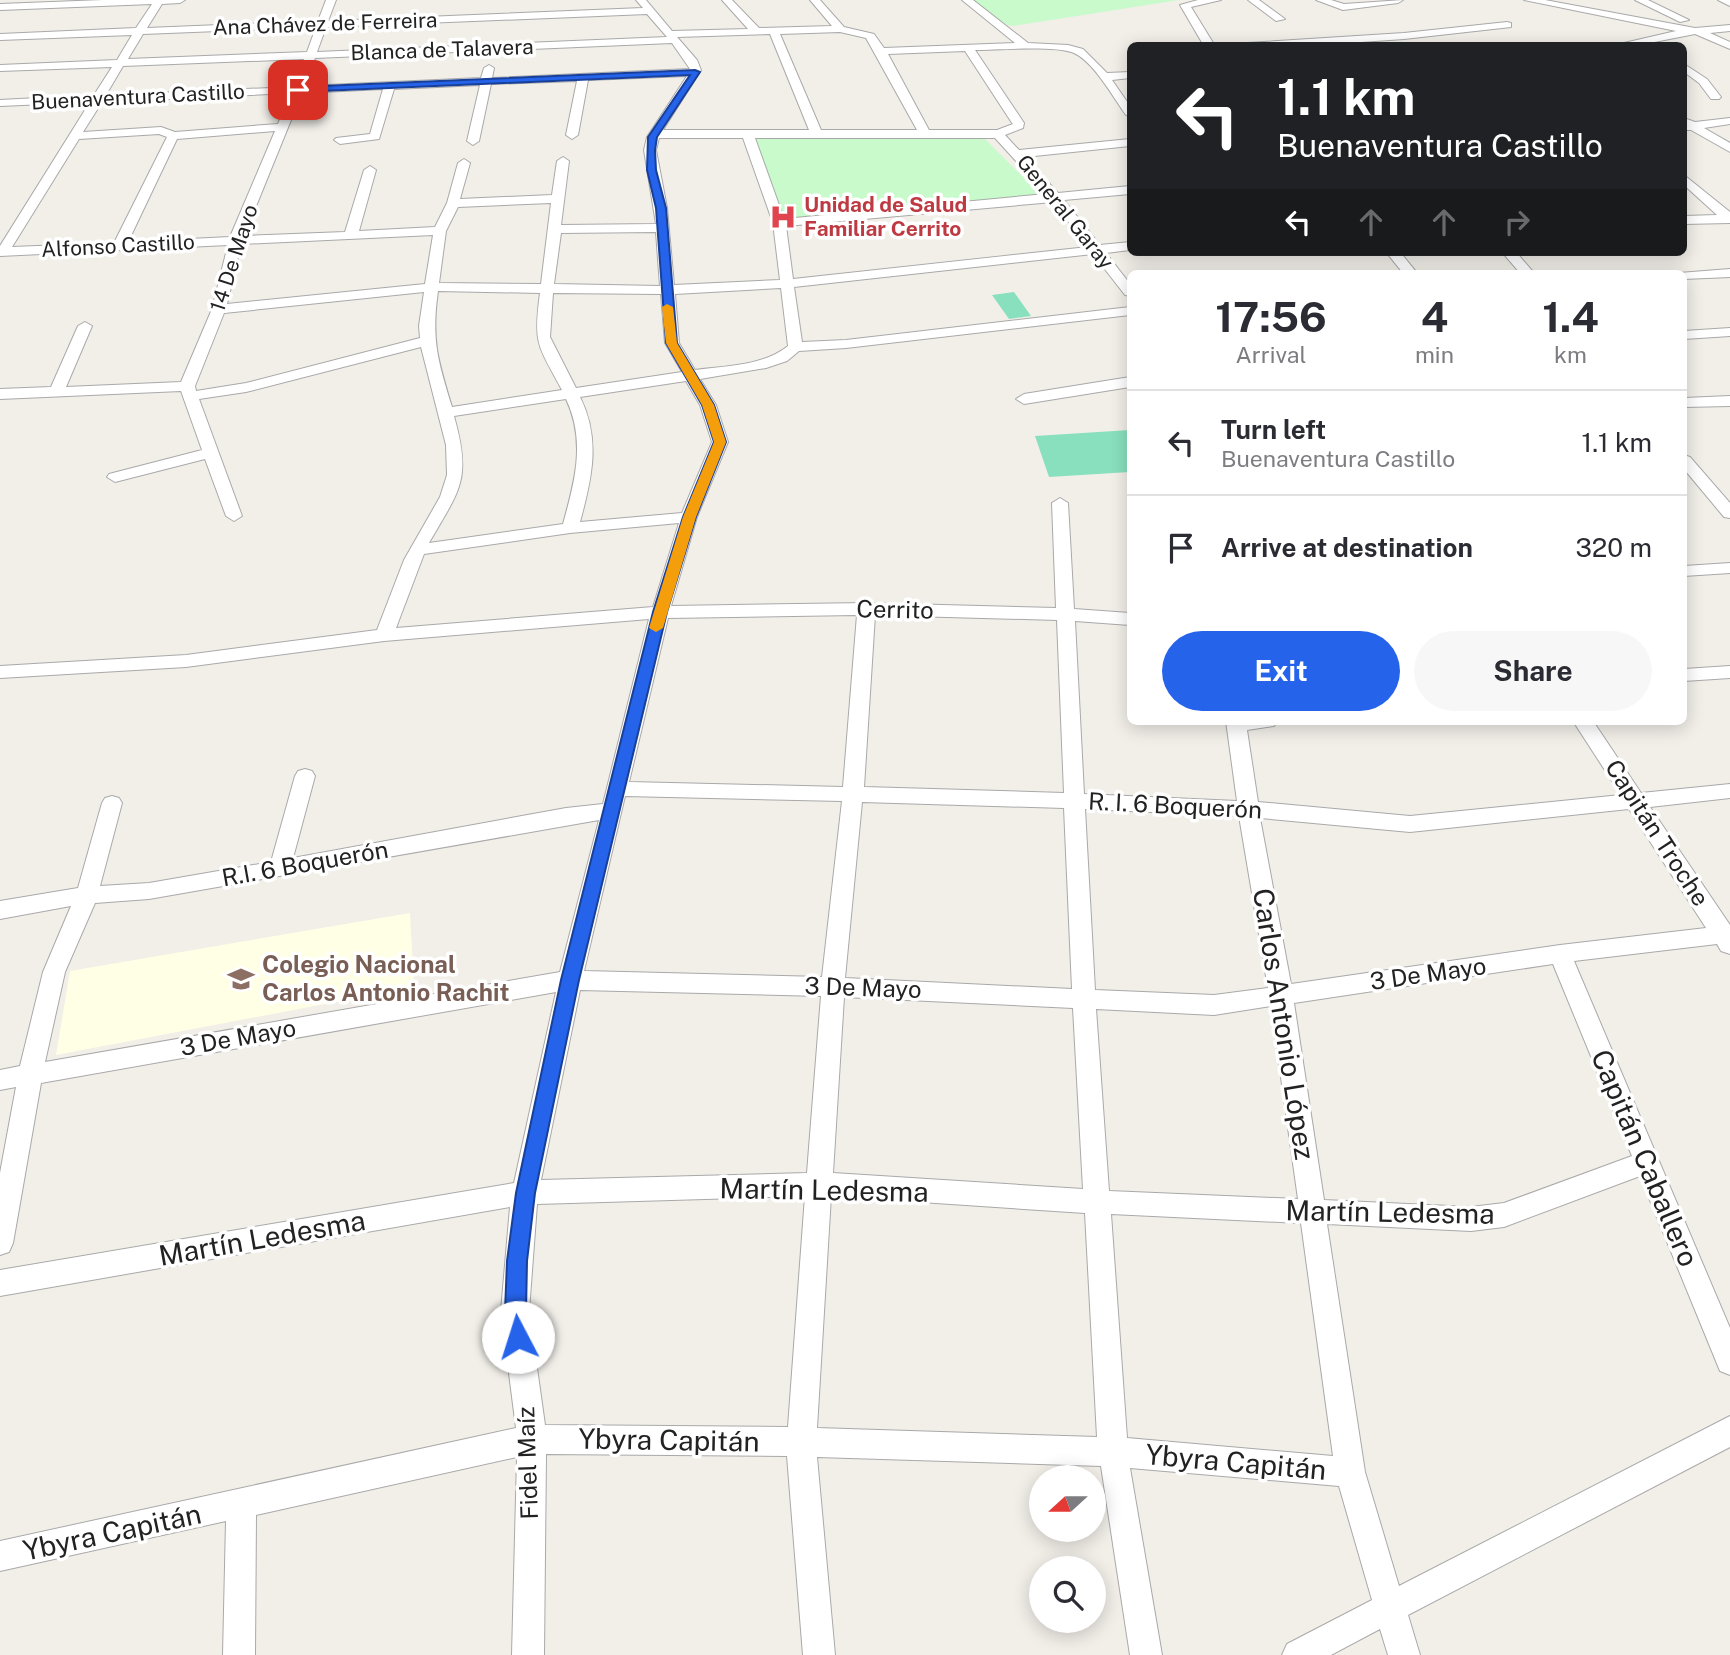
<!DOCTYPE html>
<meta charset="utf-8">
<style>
:root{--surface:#fff;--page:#f7f7f7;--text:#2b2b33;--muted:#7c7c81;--line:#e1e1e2;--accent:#2563eb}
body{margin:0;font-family:"Public Sans",sans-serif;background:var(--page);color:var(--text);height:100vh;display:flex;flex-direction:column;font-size:26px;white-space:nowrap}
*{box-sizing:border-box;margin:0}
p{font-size:23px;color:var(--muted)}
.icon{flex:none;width:38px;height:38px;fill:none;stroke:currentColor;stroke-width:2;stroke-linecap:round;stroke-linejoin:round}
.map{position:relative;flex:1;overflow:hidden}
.panel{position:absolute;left:1127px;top:270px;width:560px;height:455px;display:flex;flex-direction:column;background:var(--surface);border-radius:10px;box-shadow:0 4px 18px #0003}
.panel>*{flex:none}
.top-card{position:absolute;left:1127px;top:42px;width:560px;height:214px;border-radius:10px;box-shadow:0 4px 18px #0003;background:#202124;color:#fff;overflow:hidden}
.needle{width:46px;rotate:249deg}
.buttons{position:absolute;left:1029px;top:1465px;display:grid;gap:14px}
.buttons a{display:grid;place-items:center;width:77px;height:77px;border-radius:50%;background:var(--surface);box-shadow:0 4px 18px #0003;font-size:35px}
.pin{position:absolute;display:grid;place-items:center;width:60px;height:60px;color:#fff;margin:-30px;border-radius:14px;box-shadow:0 4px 10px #0006}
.me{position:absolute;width:77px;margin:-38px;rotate:355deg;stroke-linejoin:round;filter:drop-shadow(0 0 5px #0008)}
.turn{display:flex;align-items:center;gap:24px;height:147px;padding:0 35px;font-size:32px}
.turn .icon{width:91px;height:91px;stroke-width:2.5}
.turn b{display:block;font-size:49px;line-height:60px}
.lanes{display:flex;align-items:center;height:66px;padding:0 35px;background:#0003;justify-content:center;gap:35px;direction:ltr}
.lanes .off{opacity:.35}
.eta{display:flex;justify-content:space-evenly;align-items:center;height:119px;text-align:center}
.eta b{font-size:42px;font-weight:700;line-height:49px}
.primary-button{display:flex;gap:14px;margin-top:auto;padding:14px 35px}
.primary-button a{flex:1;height:80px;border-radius:42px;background:var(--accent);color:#fff;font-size:28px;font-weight:700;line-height:80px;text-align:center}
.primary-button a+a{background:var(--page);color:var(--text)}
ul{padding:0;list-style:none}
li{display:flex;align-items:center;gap:21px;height:105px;padding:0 35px;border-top:2px solid var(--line)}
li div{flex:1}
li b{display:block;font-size:26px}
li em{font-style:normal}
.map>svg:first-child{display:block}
</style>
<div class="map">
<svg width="1730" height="1655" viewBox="0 0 1730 1655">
<rect width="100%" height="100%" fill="#f2efe9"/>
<polygon fill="#ffffe5" points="410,913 414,987 56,1055 70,971"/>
<g fill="#c8facc">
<polygon points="970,0 1179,0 1013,26 1007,25"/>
<polygon points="753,139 985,139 1043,197 782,221"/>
</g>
<g fill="#88e0be">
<polygon points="1014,292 1031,316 1009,319 992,295"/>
<polygon points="1130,430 1130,472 1049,477 1035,436"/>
</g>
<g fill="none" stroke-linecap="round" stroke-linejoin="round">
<g stroke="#a9a9a9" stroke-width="2">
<g id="minor">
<path d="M103,0H185L180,3L162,4L147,28L318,21L326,0H336L328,21L643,8L636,0H646L672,31L748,29L722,0H732L759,28L832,26L810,0H820L844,27L874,34L884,48L1015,43L962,0H973L1028,43L1068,45L1083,49L1107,73L1130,72V78L1112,80L1130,106V116L1126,115C1113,97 1094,62 1074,53C1055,45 997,50 975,50L1024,123L1023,128L1005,135L1019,150L1130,139V146L1025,157L1058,193L1130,186V194L1064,200L1100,245L1130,242V250L1106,253L1130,284V296L1125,295L1093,254L794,287L802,342L846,340L1130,307V315L846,348L799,351L787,361L766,368L700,379L716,405L728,442L697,517L671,606L866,603L1056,608L1052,503L1060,498L1068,503L1074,609L1130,613V625L1075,621L1084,794L1237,801L1226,721H1277L1274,726L1247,730L1258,802L1410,816L1621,795L1573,721H1593L1641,793L1730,784V798L1650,807L1730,925V954L1721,951L1717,944L1574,961L1730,1328V1375L1720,1371L1640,1176L1504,1227L1471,1231L1327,1224L1365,1472L1399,1586L1730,1416V1447L1408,1615L1420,1655H1388L1380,1629L1331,1655H1282L1287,1644L1372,1600L1339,1486L1130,1468L1162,1655H1130L1101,1466L817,1457L835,1655H803L787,1456L546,1454L544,1655H512L517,1457L256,1515L255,1655H223L226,1521L0,1571V1541L516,1428L501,1311L510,1207L0,1296V1270L514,1183L556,992L41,1083L13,1243L9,1252L0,1255V1173L16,1087L0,1090V1070L20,1066L43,972L71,906L0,919V901L78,888L102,803L105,798L112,796L119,798L122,803L100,886L149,883L271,862L295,776L298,771L305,769L312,771L315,776L293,858L566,808L603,804L649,619L384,641L186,667L0,678V666L186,655L377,630L404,560L440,497L447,475L446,445L421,347L246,392L199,399L242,516L234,521L226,516L205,459L115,482L107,477L109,474L202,450L181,391L0,399V389L51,387L78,326L85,322L92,326L66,387L181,382L212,309L228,245L0,256V246L90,102L0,106V100L94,95L112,67L0,71V65L117,60L132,35L0,40V34L136,28L152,4L0,10V4ZM647,14L667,37L317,52L326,27ZM316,27L307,52L128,59L143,34ZM840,32L866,38L917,130H821L780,34ZM770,34L809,130H663L701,70L697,60L677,37ZM672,43L690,69L492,78L494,68L489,65L484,68L481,78L305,86L315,58ZM965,51L1012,123L1013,124L997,130H929L888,54ZM304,59L294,87L106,95L123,66ZM687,76L647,137L644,150L656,224L561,225L569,161L563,157L557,161L552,195L460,199L470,163L464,159L458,163L447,203L435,227L359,231L376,170L370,166L364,170L345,232L244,236L302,93L383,89L370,134L336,138L334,140L340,144L379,139L394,89L480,85L467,141L473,145L479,141L491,84L577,81L566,135L572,139L578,135L588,80ZM291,93L278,124L175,132L161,127L83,132L102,102ZM275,131L230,237L128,242L177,139ZM159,134L167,137L114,243L12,247L79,139ZM659,138H743L773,223L780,280L674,285L667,208L656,150ZM755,138H995L1046,194L784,219ZM1053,202L1088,247L793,279L786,226ZM551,203L541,284L439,283L446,231L458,207ZM656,232L660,286L554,284L561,233ZM433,235L425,284L227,304L241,244ZM781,288L788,346C763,366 726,366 695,370L679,343L675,294ZM438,291L540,293C533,345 538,345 562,390L452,407C438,361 431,340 438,291ZM424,292L419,326L420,338L246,383L196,391L195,386L224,313ZM553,293L661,294L665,343L682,372L576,388L550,337ZM686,381L700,405L712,442L682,513L580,522C592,478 601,439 580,397ZM566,399C586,441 575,481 563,524L429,543C460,489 472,480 454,416ZM679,523L653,607L396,628L424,554L570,533ZM857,615L843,787L629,782L668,618ZM875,615L1057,620L1064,793L864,787ZM625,796L842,801L822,977L584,971ZM862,802L1064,808L1072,989L845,978ZM1085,809L1239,816L1268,988L1214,995L1095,990ZM1629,809L1706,928L1560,945L1291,984L1260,818L1410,832ZM599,820L560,972L45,1062L65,972L95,903L149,899ZM1553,964L1632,1156L1504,1203L1471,1207L1324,1200L1294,1003ZM580,990L821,996L807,1173L541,1180ZM844,997L1073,1008L1083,1189L833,1173ZM1271,1006L1298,1199L1109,1191L1096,1009L1214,1015ZM805,1196L788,1427L545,1425L529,1311L537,1204ZM831,1196L1085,1213L1097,1437L817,1428ZM1111,1214L1301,1223L1333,1456L1127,1438Z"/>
<polygon points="1198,0 1221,0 1191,7 1215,46 1204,46 1180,5"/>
<polygon points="1248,0 1259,0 1285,19 1276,21"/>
<polygon points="1316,0 1331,0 1344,4 1403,0 1398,3 1343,10"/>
<polygon points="1524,0 1545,0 1695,28 1730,25 1730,31 1710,33 1730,42 1730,49 1695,34 1634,46 1611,46 1676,31"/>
<polygon points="1635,0 1648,0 1689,20 1680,22"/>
<polygon points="1718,0 1730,0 1730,6"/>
<polygon points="1507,22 1511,23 1511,27 1404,39 1304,46 1242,46 1247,43 1404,33"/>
<polygon points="1684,64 1707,79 1721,97 1719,99 1711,99 1699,83 1684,72"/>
<polygon points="1684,118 1695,122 1730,118 1730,124 1704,128 1730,143 1730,152 1691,130 1684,130"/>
<polygon points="1684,175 1730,212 1730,223 1684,224 1684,216 1717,215 1684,185"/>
<polygon points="1386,252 1400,252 1417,273 1403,273"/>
<polygon points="1502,252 1516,252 1534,273 1520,273"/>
<polygon points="1730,269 1730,277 1684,279 1684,273 1679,273"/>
<polygon points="1730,328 1730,336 1684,339 1684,331"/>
<polygon points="1130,377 1130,387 1024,404 1016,399 1024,394"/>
<polygon points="1730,396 1730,406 1684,407 1684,398"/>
<polygon points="1684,455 1690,457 1730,503 1730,518 1724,517 1684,469"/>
<polygon points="1730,563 1730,573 1684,576 1684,566"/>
<polygon points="1730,666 1730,678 1684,681 1684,669"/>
</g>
</g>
<use href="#minor" fill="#fff" fill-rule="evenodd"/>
</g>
<polygon fill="#2563eb" stroke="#184099" stroke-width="2" points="695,70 700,72 657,137 655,150 656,170 666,208 677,343 714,405 726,442 696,517 667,612 579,980 535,1193 527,1261 526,1311 529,1337 526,1344 518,1347 511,1344 505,1311 507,1261 516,1193 561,980 653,612 683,517 714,442 702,405 666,343 656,208 647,170 648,137 690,75 298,92 293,90 298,87"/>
<polygon fill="#f59e0b" points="667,304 673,307 677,343 714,405 726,442 696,517 663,628 656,632 649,628 683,517 714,442 702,405 666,343 662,307"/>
<defs>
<g id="hospital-bare" transform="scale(2.1)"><path d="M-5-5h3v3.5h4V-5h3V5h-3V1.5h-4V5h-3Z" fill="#e0444e" stroke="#fff" stroke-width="2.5" paint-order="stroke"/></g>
<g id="school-bare" transform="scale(2.1)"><path d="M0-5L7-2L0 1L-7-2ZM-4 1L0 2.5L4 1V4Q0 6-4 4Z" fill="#8d6e63" stroke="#fff" stroke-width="2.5" paint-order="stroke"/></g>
</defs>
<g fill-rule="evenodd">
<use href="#hospital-bare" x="783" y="217"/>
<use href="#school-bare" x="241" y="979"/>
</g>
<g text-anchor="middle" stroke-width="7" stroke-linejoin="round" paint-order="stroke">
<g font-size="21" fill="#222" stroke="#fff">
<text transform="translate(325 24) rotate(-2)" y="7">Ana Chávez de Ferreira</text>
<text transform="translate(442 50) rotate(-2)" y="7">Blanca de Talavera</text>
<text transform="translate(138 97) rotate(-3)" y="7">Buenaventura Castillo</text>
<text transform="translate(1065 212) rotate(51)" y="7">General Garay</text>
<text transform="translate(118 246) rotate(-3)" y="7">Alfonso Castillo</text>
<text transform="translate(234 258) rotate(-72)" y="7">14 De Mayo</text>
</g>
<g font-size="21" font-weight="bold" fill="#be3a42" stroke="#fff" text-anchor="start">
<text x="804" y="212">Unidad de Salud<tspan x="804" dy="24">Familiar Cerrito</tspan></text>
</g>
<g font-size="24" fill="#222" stroke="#fff">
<text transform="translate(895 610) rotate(1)" y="8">Cerrito</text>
<text transform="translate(1175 806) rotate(3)" y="8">R. I. 6 Boquerón</text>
<text transform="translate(1657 833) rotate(57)" y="8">Capitán Troche</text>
<text transform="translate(305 864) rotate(-10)" y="8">R.I. 6 Boquerón</text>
<text transform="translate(1428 974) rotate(-8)" y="8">3 De Mayo</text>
<text transform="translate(863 988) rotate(2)" y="8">3 De Mayo</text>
<text transform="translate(238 1038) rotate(-10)" y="8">3 De Mayo</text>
<text transform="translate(528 1463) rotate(-92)" y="8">Fidel Maíz</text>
</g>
<g font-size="24" font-weight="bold" fill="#785e54" stroke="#fff" text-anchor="start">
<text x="262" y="973">Colegio Nacional<tspan x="262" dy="28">Carlos Antonio Rachit</tspan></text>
</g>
<g font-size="28" fill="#222" stroke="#fff">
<text transform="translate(1284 1024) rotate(81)" y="10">Carlos Antonio López</text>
<text transform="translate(1645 1158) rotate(67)" y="10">Capitán Caballero</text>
<text transform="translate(824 1190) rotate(1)" y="10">Martín Ledesma</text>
<text transform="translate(1390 1212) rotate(1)" y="10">Martín Ledesma</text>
<text transform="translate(262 1238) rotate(-10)" y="10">Martín Ledesma</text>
<text transform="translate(669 1440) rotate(1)" y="10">Ybyra Capitán</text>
<text transform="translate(1236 1462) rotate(5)" y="10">Ybyra Capitán</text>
<text transform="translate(112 1532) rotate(-12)" y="10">Ybyra Capitán</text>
</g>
</g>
</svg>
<div class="buttons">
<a><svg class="needle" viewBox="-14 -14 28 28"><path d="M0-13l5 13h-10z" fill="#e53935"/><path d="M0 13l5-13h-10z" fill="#7c7c81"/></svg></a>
<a><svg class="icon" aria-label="search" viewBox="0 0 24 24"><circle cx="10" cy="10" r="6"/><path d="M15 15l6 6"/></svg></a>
</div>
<div class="pin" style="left:298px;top:90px;background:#d93025"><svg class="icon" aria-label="arrive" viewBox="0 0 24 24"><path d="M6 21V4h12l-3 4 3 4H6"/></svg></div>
<svg class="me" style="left:518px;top:1337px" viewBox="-20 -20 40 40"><circle r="19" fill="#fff"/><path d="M0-13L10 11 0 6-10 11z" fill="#2563eb"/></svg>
<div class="top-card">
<div class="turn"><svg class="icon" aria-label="left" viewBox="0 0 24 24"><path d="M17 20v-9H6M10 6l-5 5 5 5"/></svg><div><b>1.1 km</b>Buenaventura Castillo</div></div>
<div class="lanes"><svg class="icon" aria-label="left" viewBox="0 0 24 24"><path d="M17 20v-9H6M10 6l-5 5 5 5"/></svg><svg class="icon off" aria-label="ahead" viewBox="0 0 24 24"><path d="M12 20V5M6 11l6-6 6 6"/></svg><svg class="icon off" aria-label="ahead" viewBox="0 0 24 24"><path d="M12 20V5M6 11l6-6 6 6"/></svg><svg class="icon off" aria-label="right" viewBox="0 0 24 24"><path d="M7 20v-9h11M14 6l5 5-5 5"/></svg></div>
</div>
<section class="panel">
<div class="eta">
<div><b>17:56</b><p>Arrival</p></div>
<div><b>4</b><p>min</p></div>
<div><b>1.4</b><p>km</p></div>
</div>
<ul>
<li><svg class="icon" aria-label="left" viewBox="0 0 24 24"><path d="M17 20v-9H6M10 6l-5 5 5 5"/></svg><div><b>Turn left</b><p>Buenaventura Castillo</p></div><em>1.1 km</em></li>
<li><svg class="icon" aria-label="arrive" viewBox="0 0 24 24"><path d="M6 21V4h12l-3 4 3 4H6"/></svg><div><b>Arrive at destination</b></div><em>320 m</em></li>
</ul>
<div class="primary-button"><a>Exit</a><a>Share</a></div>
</section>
</div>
